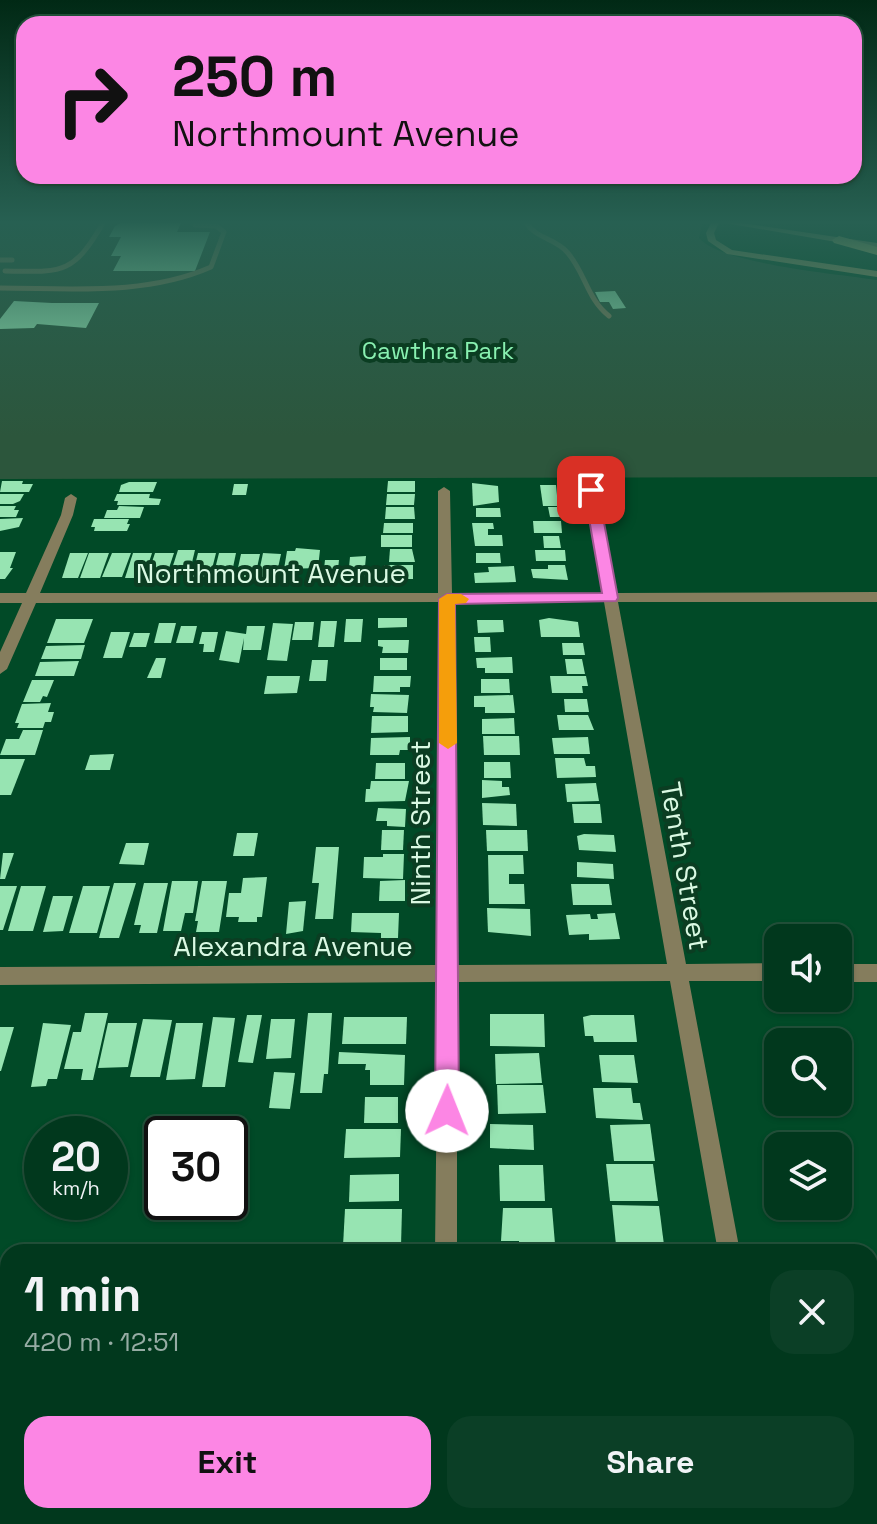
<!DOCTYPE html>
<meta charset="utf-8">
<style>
:root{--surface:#01381d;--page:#0b3f26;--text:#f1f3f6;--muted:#96aca4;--line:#23523b;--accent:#fc86e4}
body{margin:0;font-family:"Space Grotesk",sans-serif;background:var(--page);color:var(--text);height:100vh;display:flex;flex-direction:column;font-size:30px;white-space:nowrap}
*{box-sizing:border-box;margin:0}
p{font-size:26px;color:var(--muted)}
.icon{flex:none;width:44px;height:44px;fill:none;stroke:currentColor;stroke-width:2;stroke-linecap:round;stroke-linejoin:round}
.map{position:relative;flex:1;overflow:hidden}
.side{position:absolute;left:0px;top:1244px;width:878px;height:280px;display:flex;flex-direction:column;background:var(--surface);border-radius:24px 24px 0 0;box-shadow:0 2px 6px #0004,0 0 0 2px var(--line)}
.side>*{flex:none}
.guide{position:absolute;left:16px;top:16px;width:846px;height:168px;border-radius:24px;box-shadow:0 2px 6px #0004,0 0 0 2px var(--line);background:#fc86e4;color:#111;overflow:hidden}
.buttons{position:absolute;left:764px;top:924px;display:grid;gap:16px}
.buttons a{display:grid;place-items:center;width:88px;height:88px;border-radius:16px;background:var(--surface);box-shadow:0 2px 6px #0004,0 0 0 2px var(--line);font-size:40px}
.speed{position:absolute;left:24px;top:1116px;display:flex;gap:16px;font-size:40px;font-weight:700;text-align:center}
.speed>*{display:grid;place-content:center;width:104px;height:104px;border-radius:50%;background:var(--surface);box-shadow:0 2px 6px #0004,0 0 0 2px var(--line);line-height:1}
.speed small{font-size:20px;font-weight:400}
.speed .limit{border:4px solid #111;border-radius:12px;background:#fff;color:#111}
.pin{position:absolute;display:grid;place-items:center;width:68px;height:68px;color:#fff;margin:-34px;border-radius:16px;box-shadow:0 4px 12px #0006}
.me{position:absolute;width:88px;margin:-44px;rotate:1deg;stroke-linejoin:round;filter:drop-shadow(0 0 6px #0008)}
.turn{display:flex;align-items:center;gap:28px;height:168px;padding:0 24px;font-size:36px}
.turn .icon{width:104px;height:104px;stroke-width:2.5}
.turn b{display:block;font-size:56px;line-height:68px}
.round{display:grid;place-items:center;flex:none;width:84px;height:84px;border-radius:24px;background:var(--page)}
.head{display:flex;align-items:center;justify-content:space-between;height:136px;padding:0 24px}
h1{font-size:48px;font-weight:800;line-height:60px}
.button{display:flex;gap:16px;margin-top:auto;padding:16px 24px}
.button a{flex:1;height:92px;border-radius:24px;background:var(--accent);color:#111;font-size:32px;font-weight:800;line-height:92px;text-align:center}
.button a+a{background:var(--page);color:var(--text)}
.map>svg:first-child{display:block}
</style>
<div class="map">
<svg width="877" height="1524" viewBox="0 0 877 1524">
<rect width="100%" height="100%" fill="#014a27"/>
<g fill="#2c563c">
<path d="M0,223L702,224L699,238C720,264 840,274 877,280V477L0,479Z"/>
<polygon points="102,1516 335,1516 334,1524 100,1524"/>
</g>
<g fill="#97e4b2">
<polygon points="121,223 181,223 177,232 210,232 195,271 113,271 121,256 111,256 121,237 109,237 115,226"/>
<polygon points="615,291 626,308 613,309 609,302 600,302 595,292"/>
<polygon points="14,301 52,303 99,303 86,328 37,324 34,328 0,329 0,319"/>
<polygon points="2,481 23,481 22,484 33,484 29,492 0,492"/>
<polygon points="388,481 415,481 415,492 387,492"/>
<polygon points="129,482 157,482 153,492 119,492 121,485"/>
<polygon points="472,483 498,486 499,502 473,506"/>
<polygon points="234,484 248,484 246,495 232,495"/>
<polygon points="540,485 556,485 558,506 543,506"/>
<polygon points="0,494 24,494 20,501 13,504 0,504"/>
<polygon points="117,494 150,494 149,498 161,499 159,505 117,505 118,501 114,501"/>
<polygon points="387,494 415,494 414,505 386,505"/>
<polygon points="0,506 16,506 14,510 19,510 16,517 0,517"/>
<polygon points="119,506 144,507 140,518 104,518 107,510 117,510"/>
<polygon points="386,507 414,507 415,519 385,519"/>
<polygon points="548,507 564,507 565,517 550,517"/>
<polygon points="476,508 500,508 501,517 476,517"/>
<polygon points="23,518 19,527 0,531 0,519"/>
<polygon points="94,519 129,519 127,524 130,524 127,531 94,531 95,527 91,527"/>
<polygon points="533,521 561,521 562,533 534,533"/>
<polygon points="384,523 413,523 413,533 383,533"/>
<polygon points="472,523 493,523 494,529 488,529 488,535 502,535 503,546 475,546"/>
<rect x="381" y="535" width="31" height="12"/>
<polygon points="543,536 559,536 561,548 544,548"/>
<polygon points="296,548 320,550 318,568 284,569 287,551 295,551"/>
<polygon points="390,549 412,549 415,562 389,562"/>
<polygon points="178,550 195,550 189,575 170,575"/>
<polygon points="535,550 565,550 566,561 536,561"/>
<polygon points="0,552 16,552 10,568 13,568 5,579 0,579"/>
<polygon points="70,553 88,553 78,578 62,578"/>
<polygon points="89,553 109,553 100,578 80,578"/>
<polygon points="112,553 131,553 122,577 102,577"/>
<polygon points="133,553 152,553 144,578 125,578"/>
<polygon points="155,553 174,553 166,577 147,577"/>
<polygon points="198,553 216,553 210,577 192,577"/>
<polygon points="219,553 236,553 231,577 213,577"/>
<polygon points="263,553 281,554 276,577 258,577"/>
<polygon points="476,553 500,553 501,563 476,563"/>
<polygon points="241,554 260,554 255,577 236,577"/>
<polygon points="366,556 364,578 348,578 350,557"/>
<polygon points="325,560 339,560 337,578 323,578"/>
<polygon points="384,565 413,565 413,579 383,579"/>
<polygon points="548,565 565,565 568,580 533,578 531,569 548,569"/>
<polygon points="514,566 516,582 475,583 474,573 489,572 488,567"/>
<polygon points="378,618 407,618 407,627 378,628"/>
<polygon points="549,618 578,622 580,637 541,637 539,620"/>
<polygon points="56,619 93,619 84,643 47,643"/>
<polygon points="346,619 363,619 361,642 344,642"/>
<polygon points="477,620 503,620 504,632 478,633"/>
<polygon points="321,621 337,621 334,647 318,647"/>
<polygon points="295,622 314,622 312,640 292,640"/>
<polygon points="159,623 176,623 171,643 154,643"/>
<polygon points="273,623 293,624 287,661 267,660"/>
<polygon points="181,626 197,626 193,643 176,643"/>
<polygon points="247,626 265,626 261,650 243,650 244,638 239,663 219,660 226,631 246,634"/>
<polygon points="111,632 130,632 122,658 103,658"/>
<polygon points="202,632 218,632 214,652 203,652 204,644 199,644"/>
<polygon points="134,633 150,633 146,647 129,647"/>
<polygon points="474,637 490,637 491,652 475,652"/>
<polygon points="378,640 409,640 408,653 382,653 383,647 378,646"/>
<polygon points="562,643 583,643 585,655 563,655"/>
<polygon points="85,645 81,659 41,659 46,646"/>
<polygon points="512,657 513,673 485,673 485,668 477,668 476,658"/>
<polygon points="156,658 166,658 161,678 147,678"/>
<rect x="380" y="658" width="27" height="12"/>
<polygon points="565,659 582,659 585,674 567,674"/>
<polygon points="312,660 328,660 326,681 309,681"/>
<polygon points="79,661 74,676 35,676 40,662"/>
<polygon points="267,676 300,676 297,693 264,694"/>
<polygon points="374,676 411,676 410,687 400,687 400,692 373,692"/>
<polygon points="550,676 586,676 588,686 582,686 583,693 552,693"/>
<polygon points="481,679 509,679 510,693 481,693"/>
<polygon points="32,680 54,680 47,697 43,696 40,702 23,702"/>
<polygon points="371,694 409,695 407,713 373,712 374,707 370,707"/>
<polygon points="513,695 515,713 485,713 485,707 474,707 474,696"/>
<polygon points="564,699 587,699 589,712 565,712"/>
<polygon points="51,703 48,712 54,712 51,722 45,722 43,728 17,728 19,723 15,723 22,704"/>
<polygon points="557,715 588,715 594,730 559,730"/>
<polygon points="372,716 408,716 408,732 371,733"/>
<polygon points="514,718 515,734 482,734 482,719"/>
<polygon points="23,730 43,730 35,755 0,755 6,739 19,739"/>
<polygon points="483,736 519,736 520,755 484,755"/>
<polygon points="410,737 410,750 400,750 399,755 370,755 371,738"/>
<polygon points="588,737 590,754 554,754 552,738"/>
<polygon points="114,754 110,770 85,770 90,755"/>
<polygon points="555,758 584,758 586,766 595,766 596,777 557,778"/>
<polygon points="0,759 25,759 11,795 0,795"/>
<polygon points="484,762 510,762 511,778 484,778"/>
<polygon points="376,763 405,763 405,779 375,779"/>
<polygon points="482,780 502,781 502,787 509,787 510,795 482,798"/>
<polygon points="371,781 409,781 405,801 365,802 366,789 370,789"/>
<polygon points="596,783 599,801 567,802 565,784"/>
<polygon points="482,803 516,804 517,826 483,825"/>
<polygon points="572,804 600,804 602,823 574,823"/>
<polygon points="378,808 406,809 405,827 387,826 387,821 376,821"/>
<polygon points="382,830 404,830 403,850 381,850"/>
<polygon points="486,830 527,830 528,851 487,851"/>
<polygon points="237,833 258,833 254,856 233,856"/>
<polygon points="584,834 614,835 616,852 579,850 577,836"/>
<polygon points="126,843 149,843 144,865 119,864"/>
<polygon points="316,847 339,847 333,919 315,919 319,883 312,883"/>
<polygon points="3,853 14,853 5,879 0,879"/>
<polygon points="383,854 404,854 403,879 363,878 364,857 383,857"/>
<polygon points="488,855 523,855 524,874 509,874 509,884 524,884 525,904 489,904"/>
<polygon points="577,862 613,864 614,879 577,877"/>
<polygon points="267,877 262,917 257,917 257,922 238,922 239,917 226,917 229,893 241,893 243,878"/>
<polygon points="405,880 405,901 379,901 380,881"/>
<polygon points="172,881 198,881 193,913 185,913 181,931 163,931"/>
<polygon points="202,881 227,881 219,932 196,932 198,921 195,921"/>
<polygon points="114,883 136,883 119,938 99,938"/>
<polygon points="144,883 168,883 157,933 139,933 141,925 134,925"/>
<polygon points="571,884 609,884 612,905 573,905"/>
<polygon points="0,886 17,886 3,930 0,930"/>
<polygon points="21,886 46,886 33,931 8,931"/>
<polygon points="83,886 110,886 97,933 69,933"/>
<polygon points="53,896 73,896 63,931 43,932"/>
<polygon points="306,901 303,931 286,934 289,902"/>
<polygon points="487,908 530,909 531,936 488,932"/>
<polygon points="352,913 399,913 398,938 381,938 381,933 351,932"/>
<polygon points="615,913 620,939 589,940 589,934 569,935 566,915 590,914 591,919 598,919 597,914"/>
<polygon points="85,1013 108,1013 93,1080 81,1080 83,1069 64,1069 73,1032 81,1032"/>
<polygon points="308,1013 332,1013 328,1074 324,1074 322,1093 300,1093"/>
<polygon points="490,1014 544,1014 545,1047 490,1046"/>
<polygon points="247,1015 262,1015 253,1063 238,1062"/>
<polygon points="591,1015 634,1015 637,1042 594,1042 593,1036 585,1036 583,1017"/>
<polygon points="213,1017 235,1018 225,1087 202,1087"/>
<polygon points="344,1017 407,1017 406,1044 342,1044"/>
<polygon points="143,1019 172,1020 160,1077 130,1077"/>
<polygon points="271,1019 295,1019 291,1058 266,1059"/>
<polygon points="43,1023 71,1025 57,1079 48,1079 46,1086 31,1087"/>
<polygon points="108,1023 137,1023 128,1067 98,1068"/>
<polygon points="176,1023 203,1023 195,1079 166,1080"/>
<polygon points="0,1027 14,1027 1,1071 0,1071"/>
<polygon points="339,1052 405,1055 404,1085 370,1085 370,1070 365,1070 366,1064 338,1064"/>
<polygon points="539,1053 542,1083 496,1084 495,1054"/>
<polygon points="599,1055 634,1055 638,1083 602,1082"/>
<polygon points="274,1072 295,1073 290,1109 269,1108"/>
<polygon points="497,1085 543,1085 546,1113 498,1114"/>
<polygon points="593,1088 631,1088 633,1103 640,1103 643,1120 596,1118"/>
<polygon points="365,1097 398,1097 398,1123 364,1123"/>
<polygon points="490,1124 533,1125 534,1150 490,1148"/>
<polygon points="650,1124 655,1161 614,1161 610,1125"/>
<polygon points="346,1129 401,1129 400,1157 344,1158"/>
<polygon points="606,1164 653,1164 658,1201 610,1201"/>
<polygon points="499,1165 543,1165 545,1201 500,1201"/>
<polygon points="399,1174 399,1201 349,1202 350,1175"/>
<polygon points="612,1205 659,1206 664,1245 616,1245"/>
<polygon points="503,1208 552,1208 555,1244 519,1244 519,1241 501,1241"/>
<polygon points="345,1209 402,1209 401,1246 343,1246"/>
<polygon points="870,1415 877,1415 877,1524 620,1524 620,1516 870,1516"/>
</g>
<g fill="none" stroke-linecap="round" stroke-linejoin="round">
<g stroke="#857d5d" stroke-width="5">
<path d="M526,223C537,239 555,238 567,252C585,272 587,299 609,316"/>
<polyline points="0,260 12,260"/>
<path d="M5,271C62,272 73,275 103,223"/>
<path d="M0,288C70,288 145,296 211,267L224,232L216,226L195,225"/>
</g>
<g stroke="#857d5d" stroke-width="12">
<polyline points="870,1349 877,1349"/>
<polyline points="496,1516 496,1524"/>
</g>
<g fill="#857d5d" fill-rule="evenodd">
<path d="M591,486L597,490L616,593L877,592V602H618L686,964L778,963V981H689L740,1252H718L670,981L457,982V1252H435L438,982L0,985V967L439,965L438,602L36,603L7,669L0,674V652L22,603H0V593H26L61,515L65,498L71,494L77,498L73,515L40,593H438V491L444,487L450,491L452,593H603L585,490ZM452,602H604L667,964L457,965Z"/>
<rect x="838" y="964" width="39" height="18"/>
</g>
<g fill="#aea06d" fill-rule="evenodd">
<polygon points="711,223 719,223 714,233 716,240 732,250 877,271 877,277 727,254 708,241 706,233"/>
<polygon points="725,223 742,223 877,243 877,249"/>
</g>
<polygon fill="#e9d483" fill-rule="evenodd" points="839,236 877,247 877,255 834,243 832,240"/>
</g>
<linearGradient id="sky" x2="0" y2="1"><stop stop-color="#012915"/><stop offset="0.51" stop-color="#276052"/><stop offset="1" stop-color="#276052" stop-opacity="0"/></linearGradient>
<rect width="877" height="436" fill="url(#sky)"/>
<polygon fill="#fc86e4" stroke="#a45794" stroke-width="2" points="591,485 598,490 618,598 616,601 455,604 459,1111 455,1120 447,1123 439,1120 435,1111 439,599 447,594 602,593 584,490"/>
<polygon fill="#f59e0b" points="447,594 461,594 469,599 466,603 455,604 457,743 448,749 439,743 439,599"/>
<g text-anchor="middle" stroke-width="8" stroke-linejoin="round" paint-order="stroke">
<g font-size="24" fill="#89f1b1" stroke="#0b3d22">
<text x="438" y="359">Cawthra Park</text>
</g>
<g font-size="28" fill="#daf9e3" stroke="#0b3d22">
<text x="271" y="583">Northmount Avenue</text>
<text transform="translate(420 823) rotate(-90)" y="10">Ninth Street</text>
<text transform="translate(685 866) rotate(80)" y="10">Tenth Street</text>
<text x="293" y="956">Alexandra Avenue</text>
</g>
</g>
</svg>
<div class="buttons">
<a><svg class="icon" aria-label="sound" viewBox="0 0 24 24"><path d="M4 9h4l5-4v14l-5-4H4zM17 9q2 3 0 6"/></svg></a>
<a><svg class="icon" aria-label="search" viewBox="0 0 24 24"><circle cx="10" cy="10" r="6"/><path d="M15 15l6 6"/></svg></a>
<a><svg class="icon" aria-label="layers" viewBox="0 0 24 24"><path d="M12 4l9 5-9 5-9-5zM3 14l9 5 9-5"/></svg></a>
</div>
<div class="speed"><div>20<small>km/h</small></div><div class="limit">30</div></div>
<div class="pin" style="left:591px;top:490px;background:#d93025"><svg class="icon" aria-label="arrive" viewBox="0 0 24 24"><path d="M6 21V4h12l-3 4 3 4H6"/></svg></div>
<svg class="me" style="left:447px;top:1111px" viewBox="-20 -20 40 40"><circle r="19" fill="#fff"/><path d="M0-13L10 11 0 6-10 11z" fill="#fc86e4"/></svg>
<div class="guide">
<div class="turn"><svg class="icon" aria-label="right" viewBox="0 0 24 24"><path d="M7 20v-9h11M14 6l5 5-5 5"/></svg><div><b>250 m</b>Northmount Avenue</div></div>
</div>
<section class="side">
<div class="head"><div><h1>1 min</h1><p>420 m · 12:51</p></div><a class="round"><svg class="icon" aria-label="close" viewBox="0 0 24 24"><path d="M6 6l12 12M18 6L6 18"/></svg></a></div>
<div class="button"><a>Exit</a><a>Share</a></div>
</section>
</div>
